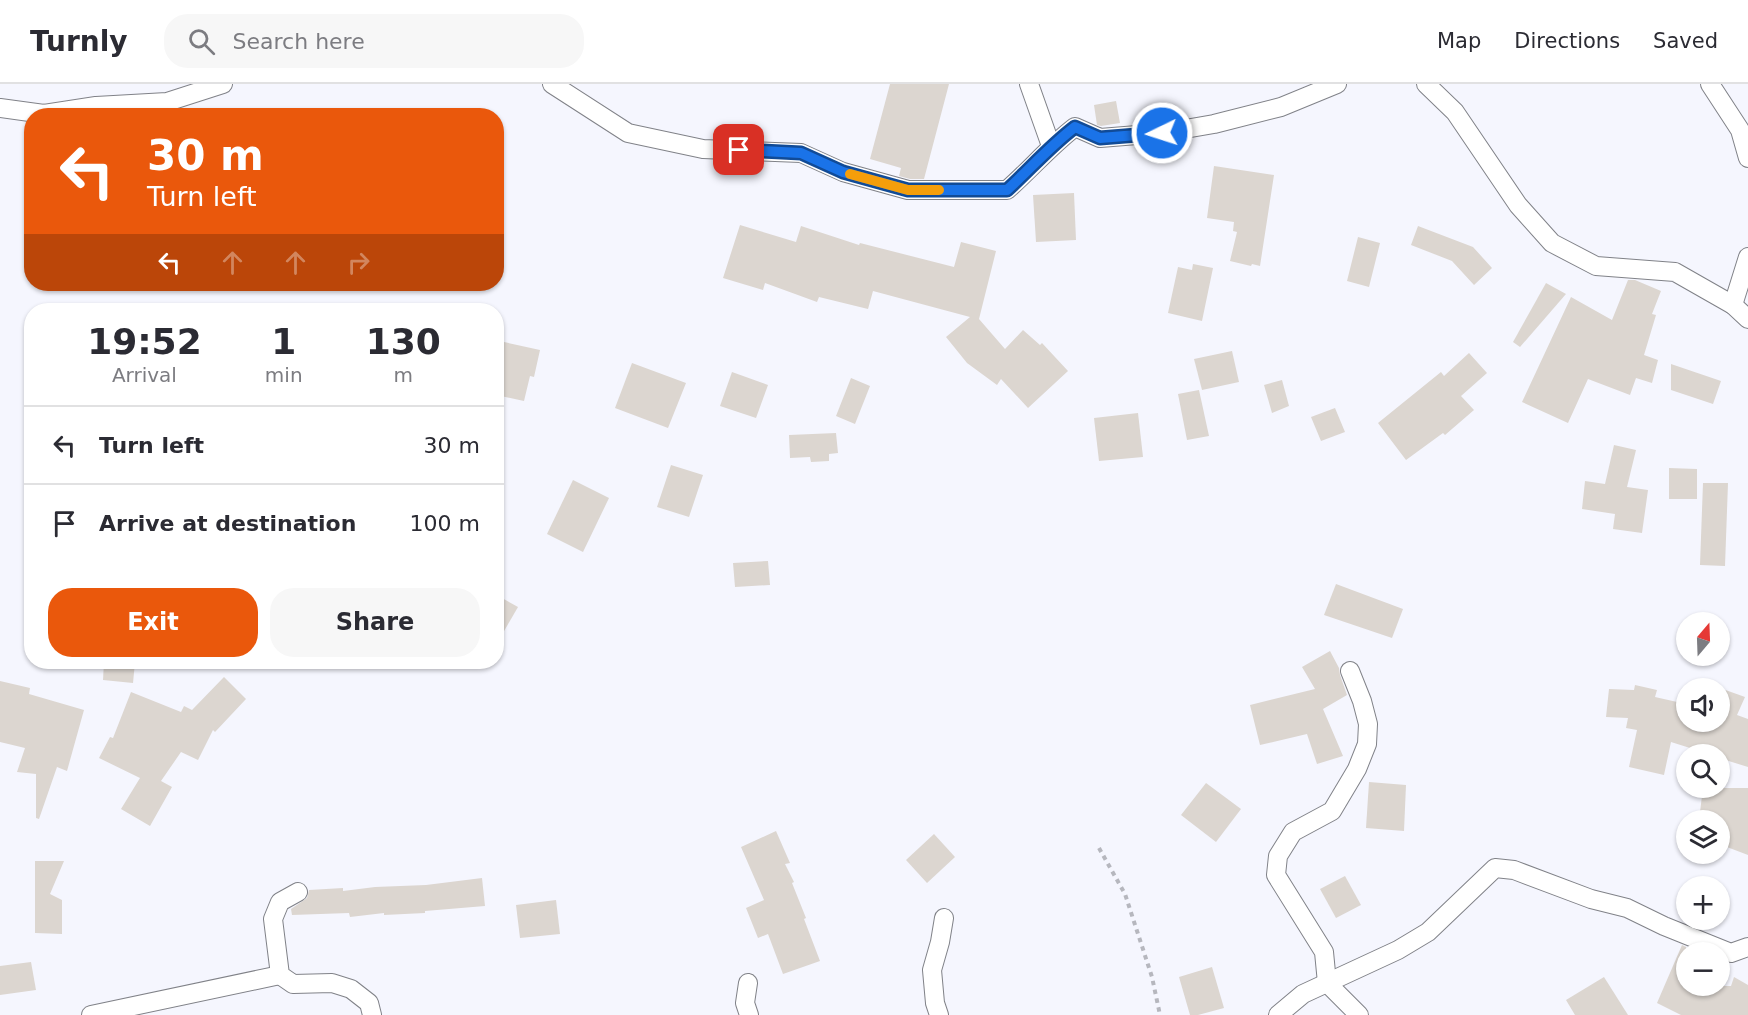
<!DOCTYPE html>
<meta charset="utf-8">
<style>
:root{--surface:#fff;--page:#f7f7f7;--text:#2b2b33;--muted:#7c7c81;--line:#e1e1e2;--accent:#ea580c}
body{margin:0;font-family:"DejaVu Sans",sans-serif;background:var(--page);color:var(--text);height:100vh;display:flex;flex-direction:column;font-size:22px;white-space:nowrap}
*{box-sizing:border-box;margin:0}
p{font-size:20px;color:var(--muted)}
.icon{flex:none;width:33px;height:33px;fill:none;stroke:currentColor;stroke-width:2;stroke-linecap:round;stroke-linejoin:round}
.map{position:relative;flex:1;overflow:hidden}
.sheet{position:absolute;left:24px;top:219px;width:480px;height:366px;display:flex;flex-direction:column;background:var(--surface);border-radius:24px;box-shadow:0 2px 4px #0004}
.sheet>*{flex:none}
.top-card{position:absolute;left:24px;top:24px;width:480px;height:183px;border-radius:24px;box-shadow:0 2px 4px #0004;background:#ea580c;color:#fff;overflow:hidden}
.needle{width:39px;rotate:19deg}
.fabs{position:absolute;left:1676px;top:528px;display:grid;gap:12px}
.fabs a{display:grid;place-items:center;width:54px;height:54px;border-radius:50%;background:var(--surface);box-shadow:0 2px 4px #0004;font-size:30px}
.pin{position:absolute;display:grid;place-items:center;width:51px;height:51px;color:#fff;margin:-26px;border-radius:12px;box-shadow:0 3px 9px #0006}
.me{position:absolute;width:66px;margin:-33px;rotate:266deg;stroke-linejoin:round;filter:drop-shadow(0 0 4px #0008)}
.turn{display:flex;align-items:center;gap:21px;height:126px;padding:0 24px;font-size:27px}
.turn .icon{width:78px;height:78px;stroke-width:2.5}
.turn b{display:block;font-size:42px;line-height:51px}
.lanes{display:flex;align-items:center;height:57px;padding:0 24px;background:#0003;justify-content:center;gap:30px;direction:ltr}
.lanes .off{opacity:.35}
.eta{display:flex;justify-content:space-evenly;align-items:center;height:102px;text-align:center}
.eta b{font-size:36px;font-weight:600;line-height:42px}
.primary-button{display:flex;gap:12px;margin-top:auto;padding:12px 24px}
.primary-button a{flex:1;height:69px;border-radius:24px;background:var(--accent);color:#fff;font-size:24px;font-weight:600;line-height:69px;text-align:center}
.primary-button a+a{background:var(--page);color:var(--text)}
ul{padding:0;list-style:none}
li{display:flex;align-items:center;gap:18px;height:78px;padding:0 24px;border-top:2px solid var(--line)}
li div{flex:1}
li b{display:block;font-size:22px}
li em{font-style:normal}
header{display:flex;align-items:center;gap:36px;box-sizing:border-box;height:84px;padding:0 30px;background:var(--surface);border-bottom:2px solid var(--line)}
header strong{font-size:28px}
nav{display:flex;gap:33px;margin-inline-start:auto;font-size:21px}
.search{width:420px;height:54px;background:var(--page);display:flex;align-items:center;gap:15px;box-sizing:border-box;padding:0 21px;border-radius:24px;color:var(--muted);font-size:22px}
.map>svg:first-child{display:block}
</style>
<header>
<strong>Turnly</strong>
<div class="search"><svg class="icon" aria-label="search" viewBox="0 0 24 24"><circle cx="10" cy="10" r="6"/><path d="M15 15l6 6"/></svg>Search here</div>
<nav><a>Map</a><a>Directions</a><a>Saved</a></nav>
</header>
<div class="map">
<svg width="1748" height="931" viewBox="0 0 1748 931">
<rect width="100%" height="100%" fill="#f5f6fe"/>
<g fill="#dcd6d0">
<polygon points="890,0 949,0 924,95 910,95 899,92 901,84 870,75"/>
<polygon points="1116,17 1120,39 1101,42 1097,41 1094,21"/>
<polygon points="1214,82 1274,91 1260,182 1252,180 1251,182 1230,177 1237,148 1233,147 1234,138 1207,134"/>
<polygon points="1074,109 1076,156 1036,158 1033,111"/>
<polygon points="740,141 796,158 801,142 859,161 860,159 954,183 961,158 996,167 979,235 1005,265 1023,246 1040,261 1042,259 1068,287 1028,324 1001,295 997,301 967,279 946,253 970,233 873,207 868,225 819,213 817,218 765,199 763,206 723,194"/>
<polygon points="1418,142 1473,163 1492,184 1474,201 1452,177 1411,161"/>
<polygon points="1358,153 1380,159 1369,203 1347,197"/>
<polygon points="1193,180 1213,184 1202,237 1168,229 1178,183 1192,186"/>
<polygon points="1628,196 1635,196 1661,207 1652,230 1656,231 1644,271 1658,276 1652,299 1636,294 1630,311 1588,295 1568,339 1522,318 1571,213 1612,236"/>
<polygon points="1546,199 1566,210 1520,263 1513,258"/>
<polygon points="504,258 540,266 534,293 530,292 524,317 496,311 496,282 499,283"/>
<polygon points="1232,267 1239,298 1202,306 1194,275"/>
<polygon points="1469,269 1487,289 1461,312 1474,326 1445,351 1443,349 1406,376 1378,339 1441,288 1444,292"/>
<polygon points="632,279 686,299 668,344 615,324"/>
<polygon points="1671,280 1721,297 1713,320 1671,306"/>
<polygon points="732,288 768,301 756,334 720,322"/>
<polygon points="851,294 870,302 855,340 836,332"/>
<polygon points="1282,296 1289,322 1272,329 1264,301"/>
<polygon points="1199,306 1209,352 1187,356 1178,310"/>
<polygon points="1335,324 1345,348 1321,357 1311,333"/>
<polygon points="1138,329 1143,373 1099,377 1094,334"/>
<polygon points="836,349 838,369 829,370 829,377 811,378 810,373 790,374 789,351"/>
<polygon points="1614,361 1636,366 1627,403 1648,406 1642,449 1613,445 1615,430 1582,425 1585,397 1605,400"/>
<polygon points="671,381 703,391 689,433 657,423"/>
<polygon points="1669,384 1697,385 1697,415 1669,415"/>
<polygon points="573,396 609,414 583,468 547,450"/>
<polygon points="1703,399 1728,399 1725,482 1700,481"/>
<polygon points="768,477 770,501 735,503 733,479"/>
<polygon points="1336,500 1403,525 1392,554 1324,531"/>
<polygon points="502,514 518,523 496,561 496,524"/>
<polygon points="1330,567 1339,584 1340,591 1347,611 1323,625 1343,672 1317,680 1307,650 1260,661 1250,621 1315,605 1302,583"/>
<polygon points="104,578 135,578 133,599 103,596"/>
<polygon points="224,593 246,615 215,648 213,646 198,676 181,668 161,697 172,703 150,742 121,725 140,694 99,674 110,653 113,654 131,608 181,628 184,622 192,626"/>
<polygon points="0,597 30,604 29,610 84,626 67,687 57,683 39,735 36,734 36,690 17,688 25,664 0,658"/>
<polygon points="1706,599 1745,613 1737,631 1748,635 1748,683 1719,674 1719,670 1709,670 1671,658 1664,691 1629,683 1637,646 1626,644 1628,634 1606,633 1609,605 1634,606 1635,601 1657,606 1655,613 1686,620 1686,638 1719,638 1719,604 1704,604"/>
<polygon points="1369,698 1406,701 1404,747 1366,744"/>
<polygon points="1206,699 1241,725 1216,758 1181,731"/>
<polygon points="1703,704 1748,704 1748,771 1719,760 1719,736 1699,736"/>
<polygon points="776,747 790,779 785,780 794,798 792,799 806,834 804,835 820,877 783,890 768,850 758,854 746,824 764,816 741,763"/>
<polygon points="934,750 955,773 927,799 906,776"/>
<polygon points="35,777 64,777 50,810 62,816 62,850 35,849"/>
<polygon points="1345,792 1361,821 1336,834 1320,805"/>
<polygon points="482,794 485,822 425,827 425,829 384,831 384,829 350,833 349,829 292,831 291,825 307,814 309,806 343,804 343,807 375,803 426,801"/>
<polygon points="556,816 560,850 520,854 516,821"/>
<polygon points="1682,861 1686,863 1686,902 1731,902 1734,893 1748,901 1748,931 1681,931 1657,919"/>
<polygon points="31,878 36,906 0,911 0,882"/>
<polygon points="1212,883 1224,924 1198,931 1190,931 1179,893"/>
<polygon points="1604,893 1628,931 1575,931 1566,916"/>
</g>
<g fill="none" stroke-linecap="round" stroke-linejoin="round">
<g stroke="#808288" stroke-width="20">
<g id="minor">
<path d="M552,0L628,49L703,65L801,69L843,88L908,106H1007C1031,85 1049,63 1075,43L1100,54L1162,49L1214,40L1281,23L1337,0"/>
<polyline points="1029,0 1051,62"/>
<polyline points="1426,0 1455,28 1518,121 1552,159 1596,182 1675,188 1733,221 1748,235"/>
<polyline points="1710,0 1740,46 1748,74"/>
<polyline points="0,24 44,30 96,22 167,18 223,0"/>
<polyline points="1733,221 1748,173"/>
<polyline points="1350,587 1362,617 1368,640 1367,660 1357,685 1332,727 1293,748 1278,772 1276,791 1324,868 1327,899 1359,931"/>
<polyline points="298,808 280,818 273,835 280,891 293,900 332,899 351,905 369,919 372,931"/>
<polyline points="748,899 745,919 749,931"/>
<polyline points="91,931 280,891"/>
<polyline points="939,931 935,919 932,886 940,858 944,834"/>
<polyline points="1278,931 1303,910 1398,866 1428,848 1495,784 1514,786 1591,815 1627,824 1664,842 1731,869 1748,863"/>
</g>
</g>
<polyline stroke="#b6b7be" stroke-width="4" stroke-dasharray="4.5 4.5" stroke-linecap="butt" points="1099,764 1125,810 1152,893 1160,931"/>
<use href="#minor" stroke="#fff" stroke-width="18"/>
</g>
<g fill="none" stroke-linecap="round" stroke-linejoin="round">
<g stroke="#114b97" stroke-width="15">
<path id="route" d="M739,66L801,69L843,88L908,106H1007C1030,85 1050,62 1075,43L1100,54L1162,49"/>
</g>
<use href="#route" stroke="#1a73e8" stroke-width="10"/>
<polyline stroke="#f59e0b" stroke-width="10" points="850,90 908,106 939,106"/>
</g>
</svg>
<div class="fabs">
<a><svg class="needle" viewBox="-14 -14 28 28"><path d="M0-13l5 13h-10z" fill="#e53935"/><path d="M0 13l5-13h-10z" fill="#7c7c81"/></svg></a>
<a><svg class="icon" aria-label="sound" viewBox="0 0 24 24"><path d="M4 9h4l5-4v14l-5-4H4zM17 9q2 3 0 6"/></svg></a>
<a><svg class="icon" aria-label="search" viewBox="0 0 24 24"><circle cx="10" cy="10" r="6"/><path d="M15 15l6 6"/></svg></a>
<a><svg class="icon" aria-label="layers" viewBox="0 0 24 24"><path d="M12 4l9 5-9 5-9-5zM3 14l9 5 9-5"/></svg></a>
<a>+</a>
<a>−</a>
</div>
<div class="pin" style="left:739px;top:66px;background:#d93025"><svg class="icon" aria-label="arrive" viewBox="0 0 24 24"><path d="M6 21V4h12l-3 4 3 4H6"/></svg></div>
<svg class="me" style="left:1162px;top:49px" viewBox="-20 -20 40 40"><circle r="17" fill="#1a73e8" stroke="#fff" stroke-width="3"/><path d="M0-11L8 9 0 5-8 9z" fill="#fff"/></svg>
<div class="top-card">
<div class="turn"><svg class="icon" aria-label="left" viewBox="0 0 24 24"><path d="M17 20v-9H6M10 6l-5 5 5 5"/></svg><div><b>30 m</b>Turn left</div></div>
<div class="lanes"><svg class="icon" aria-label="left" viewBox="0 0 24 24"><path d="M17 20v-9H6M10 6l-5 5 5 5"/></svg><svg class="icon off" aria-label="ahead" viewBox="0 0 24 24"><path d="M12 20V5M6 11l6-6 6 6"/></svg><svg class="icon off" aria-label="ahead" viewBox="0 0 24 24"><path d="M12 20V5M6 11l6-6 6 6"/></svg><svg class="icon off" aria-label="right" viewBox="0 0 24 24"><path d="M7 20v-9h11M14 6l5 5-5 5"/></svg></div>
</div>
<section class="sheet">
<div class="eta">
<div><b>19:52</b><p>Arrival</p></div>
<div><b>1</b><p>min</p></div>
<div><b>130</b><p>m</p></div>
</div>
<ul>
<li><svg class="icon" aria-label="left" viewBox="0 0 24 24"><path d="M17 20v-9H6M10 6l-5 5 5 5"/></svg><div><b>Turn left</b></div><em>30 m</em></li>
<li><svg class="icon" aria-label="arrive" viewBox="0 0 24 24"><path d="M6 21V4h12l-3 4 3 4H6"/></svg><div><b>Arrive at destination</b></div><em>100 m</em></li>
</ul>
<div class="primary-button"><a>Exit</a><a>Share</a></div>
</section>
</div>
